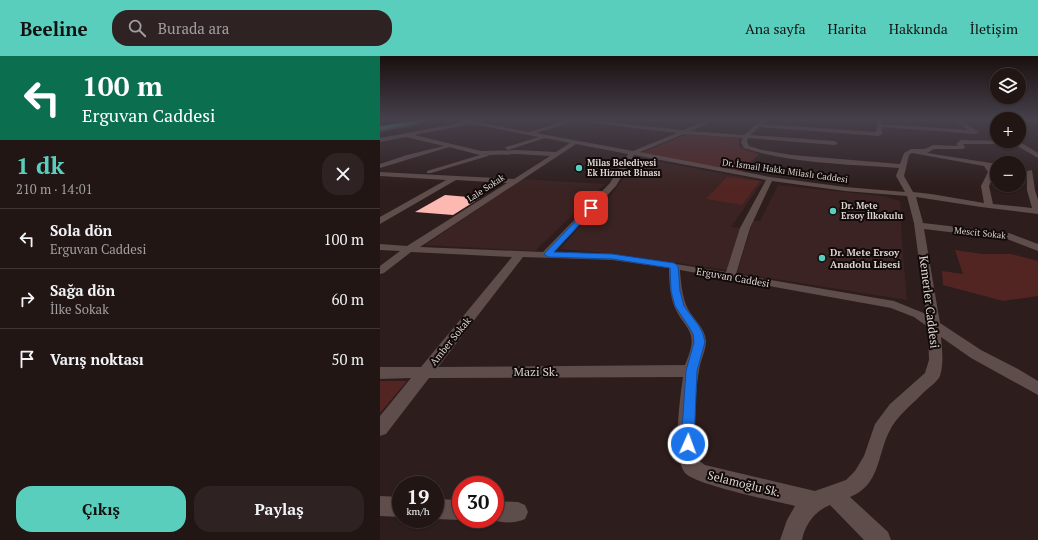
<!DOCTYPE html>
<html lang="tr">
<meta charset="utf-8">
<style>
:root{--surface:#221615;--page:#2e2322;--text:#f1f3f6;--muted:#a29fa0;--line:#3f3534;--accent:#5acebd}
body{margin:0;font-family:"PT Serif",serif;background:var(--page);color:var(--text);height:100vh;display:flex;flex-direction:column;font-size:15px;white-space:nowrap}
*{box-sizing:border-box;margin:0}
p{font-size:13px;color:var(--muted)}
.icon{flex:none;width:22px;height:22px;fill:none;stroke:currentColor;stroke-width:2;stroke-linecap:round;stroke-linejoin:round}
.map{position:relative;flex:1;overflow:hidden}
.side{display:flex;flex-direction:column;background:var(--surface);width:380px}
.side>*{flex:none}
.banner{background:#0b6e4f;color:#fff;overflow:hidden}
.tools{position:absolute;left:610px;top:12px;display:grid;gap:8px}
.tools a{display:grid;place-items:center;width:36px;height:36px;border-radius:50%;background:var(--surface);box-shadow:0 1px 3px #0004,0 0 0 1px var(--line);font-size:20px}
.speed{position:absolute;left:12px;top:420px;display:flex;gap:8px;font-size:20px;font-weight:700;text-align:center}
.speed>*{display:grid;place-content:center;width:52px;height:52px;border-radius:50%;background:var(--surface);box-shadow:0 1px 3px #0004,0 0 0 1px var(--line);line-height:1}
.speed small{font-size:10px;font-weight:400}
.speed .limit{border:6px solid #d22;background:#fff;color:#111}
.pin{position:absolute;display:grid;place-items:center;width:34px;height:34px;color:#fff;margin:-17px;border-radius:8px;box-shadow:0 2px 6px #0006}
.me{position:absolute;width:44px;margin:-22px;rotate:2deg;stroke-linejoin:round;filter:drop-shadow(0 0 3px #0008)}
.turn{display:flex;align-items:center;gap:14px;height:84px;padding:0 16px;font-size:18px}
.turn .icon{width:52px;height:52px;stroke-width:2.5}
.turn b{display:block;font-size:28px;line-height:34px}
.round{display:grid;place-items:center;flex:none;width:42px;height:42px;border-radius:16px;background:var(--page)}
.head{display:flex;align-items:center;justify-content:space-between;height:68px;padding:0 16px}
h1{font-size:24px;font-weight:800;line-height:30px;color:var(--accent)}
.cta{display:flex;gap:8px;margin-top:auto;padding:8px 16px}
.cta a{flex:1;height:46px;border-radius:16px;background:var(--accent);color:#111;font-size:16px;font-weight:800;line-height:46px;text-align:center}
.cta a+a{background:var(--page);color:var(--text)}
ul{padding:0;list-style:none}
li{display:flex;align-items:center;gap:12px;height:60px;padding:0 16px;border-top:1px solid var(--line)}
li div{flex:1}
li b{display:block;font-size:15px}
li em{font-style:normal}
header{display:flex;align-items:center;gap:24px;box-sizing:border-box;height:56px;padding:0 20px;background:var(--accent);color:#111}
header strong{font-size:19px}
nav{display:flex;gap:22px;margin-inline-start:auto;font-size:14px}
.search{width:280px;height:36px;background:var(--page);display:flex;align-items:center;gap:10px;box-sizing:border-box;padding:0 14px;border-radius:16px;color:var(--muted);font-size:15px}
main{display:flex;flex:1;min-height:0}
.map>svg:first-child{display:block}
</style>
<header>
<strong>Beeline</strong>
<div class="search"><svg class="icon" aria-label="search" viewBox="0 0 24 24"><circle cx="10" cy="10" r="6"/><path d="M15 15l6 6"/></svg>Burada ara</div>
<nav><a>Ana sayfa</a><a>Harita</a><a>Hakkında</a><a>İletişim</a></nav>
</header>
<main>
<section class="side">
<div class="banner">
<div class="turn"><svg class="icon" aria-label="left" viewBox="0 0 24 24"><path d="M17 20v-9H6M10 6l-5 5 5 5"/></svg><div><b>100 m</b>Erguvan Caddesi</div></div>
</div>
<div class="head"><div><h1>1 dk</h1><p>210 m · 14:01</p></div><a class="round"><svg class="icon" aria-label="close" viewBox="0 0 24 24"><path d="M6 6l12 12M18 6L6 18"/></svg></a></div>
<ul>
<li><svg class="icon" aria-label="left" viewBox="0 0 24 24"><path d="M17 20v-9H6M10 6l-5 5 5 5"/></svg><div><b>Sola dön</b><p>Erguvan Caddesi</p></div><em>100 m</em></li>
<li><svg class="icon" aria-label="right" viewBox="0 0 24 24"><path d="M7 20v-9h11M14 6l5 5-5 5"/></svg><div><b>Sağa dön</b><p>İlke Sokak</p></div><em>60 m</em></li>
<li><svg class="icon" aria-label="arrive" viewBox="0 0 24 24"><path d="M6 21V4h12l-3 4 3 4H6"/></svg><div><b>Varış noktası</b></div><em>50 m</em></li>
</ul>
<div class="cta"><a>Çıkış</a><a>Paylaş</a></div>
</section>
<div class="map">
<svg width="658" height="484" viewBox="0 0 658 484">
<rect width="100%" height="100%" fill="#2d1d1c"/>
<g fill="#3a2322">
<polygon points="257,103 264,103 383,125 351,171 361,172 347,214 227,197 180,193 211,158 217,159"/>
<polygon points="142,123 225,128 155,195 45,189"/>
<polygon points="398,129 503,140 520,145 522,187 527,244 357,217 373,165 380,165"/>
</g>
<g fill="#532522">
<polygon points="307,78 359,82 359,90 362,93 379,98 361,116 261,97"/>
<polygon points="347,121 380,125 362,149 326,143"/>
<polygon points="575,194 602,198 631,198 658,205 658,240 623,245 563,229 562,215 583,218"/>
<polygon points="0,325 27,325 0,357"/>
</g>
<polygon fill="#fcb8b1" points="65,139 100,142 73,159 35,156"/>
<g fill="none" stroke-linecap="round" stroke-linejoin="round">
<g fill="#5f4d4b" fill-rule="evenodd">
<path d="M78,64H87L149,76L190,64H207L303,74L328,64H334L311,75L364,79L381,64H386L383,68L496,76L498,64H502V68L588,74L574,64H579L599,76L596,78L502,71V78L499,80L379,71L370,79L455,85L458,87L455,89L368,82L367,86L369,90L382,94L412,99L520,108L524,97L531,93H545L553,89L578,90L576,88L581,84L638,85L658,97V102L634,88H583L585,91L583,93H554L547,97L617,108V112L612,111L615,116L609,130L613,148L652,152L647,134V115L652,114L655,134L658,144V158L601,151L536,141L543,167L629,177L658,188V195L627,183L544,173L560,267L601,294L638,313L658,325V339L591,302L561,281C562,294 564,307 560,320C557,326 550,331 545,335C533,348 516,360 509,376C497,400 500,429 470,441L508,476L511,484H484L450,449C435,455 425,468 422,484H400L407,464L415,450C396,445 315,429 305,417C292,400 300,342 303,321L49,322L6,378L0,380V360L31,322L0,323V311H41L132,201L31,196L4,217L0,218V210L20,195L0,194V188L27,190L127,127L76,124L0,168V161L66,124L0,120V116L134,123L170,100L137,98L109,99L108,100L51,117H47V115L100,99L69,91L0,112V108L27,99L64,90L26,81L0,86V82L85,66ZM195,65L297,77L253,95L156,77ZM92,68L159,81L126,91L125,92L128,94L165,82L190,87L176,96L137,94L101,95L34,79ZM304,78L363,82L361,86L364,92C411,108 469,108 519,112L516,120L525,136L465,131L390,121L260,96ZM196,88L248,98L230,127L163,196L40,191ZM532,97L604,110L608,116L601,130L604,147L551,138L533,136L524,120L529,99ZM254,99L386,124L360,172L346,216L232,198L174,196L236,130ZM392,125L465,135L527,140L534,167L546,258L514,245L356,218L370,172ZM143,201L232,204L289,212C289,226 290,240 295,252C298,259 303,265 307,271C316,284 310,296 305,309L58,311ZM300,214L511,252L534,261L548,271L549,304L545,317L510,348L495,368L484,400L475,415L466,424L435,435L325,409L318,404C313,384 315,336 319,315C320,305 326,295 326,285C325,272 314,264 308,253C302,241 301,227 300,214Z"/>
<polygon points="639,64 658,64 658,66 639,65"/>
<polygon points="36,66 39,68 38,69 0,76 0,72"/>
<polygon points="0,440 21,441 21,461 0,460"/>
<polygon points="55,443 81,444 81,463 84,463 81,464 54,463"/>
<path d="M115,445L138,446L145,449L148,456L145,463C135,468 120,467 110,463H115Z"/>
</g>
<polygon fill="#34b4a3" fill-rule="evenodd" points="41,64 52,64 0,74 0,70"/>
</g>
<linearGradient id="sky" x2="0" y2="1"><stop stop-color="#19100f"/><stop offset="0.48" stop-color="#46404b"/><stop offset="1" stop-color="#46404b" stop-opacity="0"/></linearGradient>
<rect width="658" height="132" fill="url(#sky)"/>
<polygon fill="#1a73e8" stroke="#114b97" points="211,150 213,151 213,154 174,196 232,198 294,207 298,210 300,235 304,250 319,270 323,278 325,286 317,315 314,388 312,392 308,394 303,392 301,388 306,315 314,286 313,278 309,271 295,250 291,235 290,212 232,203 168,201 164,198 209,151"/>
<g fill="#5acebd" stroke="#100a09" stroke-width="1.5">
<circle cx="199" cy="112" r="4"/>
<circle cx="453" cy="155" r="4"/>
<circle cx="442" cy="202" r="4"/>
</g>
<g text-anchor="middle" stroke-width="4" stroke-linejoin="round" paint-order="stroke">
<g font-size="9" font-weight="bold" fill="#dfd3d2" stroke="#100a09" text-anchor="start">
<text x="207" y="110">Milas Belediyesi<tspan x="207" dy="10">Ek Hizmet Binası</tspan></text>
<text x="461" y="153">Dr. Mete<tspan x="461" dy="10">Ersoy İlkokulu</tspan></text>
</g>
<g font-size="9" fill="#dfd3d2" stroke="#100a09">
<text transform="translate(405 115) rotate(8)" y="3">Dr. İsmail Hakkı Milaslı Caddesi</text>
<text transform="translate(106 132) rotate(-33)" y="3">Lale Sokak</text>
<text transform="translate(600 177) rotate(6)" y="3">Mescit Sokak</text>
</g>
<g font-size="10" font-weight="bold" fill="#dfd3d2" stroke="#100a09" text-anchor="start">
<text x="450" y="200">Dr. Mete Ersoy<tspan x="450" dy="12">Anadolu Lisesi</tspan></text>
</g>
<g font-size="10" fill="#dfd3d2" stroke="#100a09">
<text transform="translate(353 221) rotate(10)" y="4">Erguvan Caddesi</text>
<text transform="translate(70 285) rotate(-51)" y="4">Amber Sokak</text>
</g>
<g font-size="12" fill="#dfd3d2" stroke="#100a09">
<text transform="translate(549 246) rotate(83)" y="4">Kemerler Caddesi</text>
<text x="156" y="320">Mazi Sk.</text>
<text transform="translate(364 428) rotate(14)" y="4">Selamoğlu Sk.</text>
</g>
</g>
</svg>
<div class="tools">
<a><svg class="icon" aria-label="layers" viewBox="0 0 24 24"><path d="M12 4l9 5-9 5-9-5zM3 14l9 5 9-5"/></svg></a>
<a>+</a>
<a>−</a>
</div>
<div class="speed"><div>19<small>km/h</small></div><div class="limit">30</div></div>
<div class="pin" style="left:211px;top:152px;background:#d93025"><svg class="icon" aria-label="arrive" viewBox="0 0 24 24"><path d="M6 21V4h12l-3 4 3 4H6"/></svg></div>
<svg class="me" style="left:308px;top:388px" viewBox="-20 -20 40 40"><circle r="17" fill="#1a73e8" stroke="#fff" stroke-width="3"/><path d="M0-11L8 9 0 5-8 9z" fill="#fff"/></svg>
</div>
</main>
